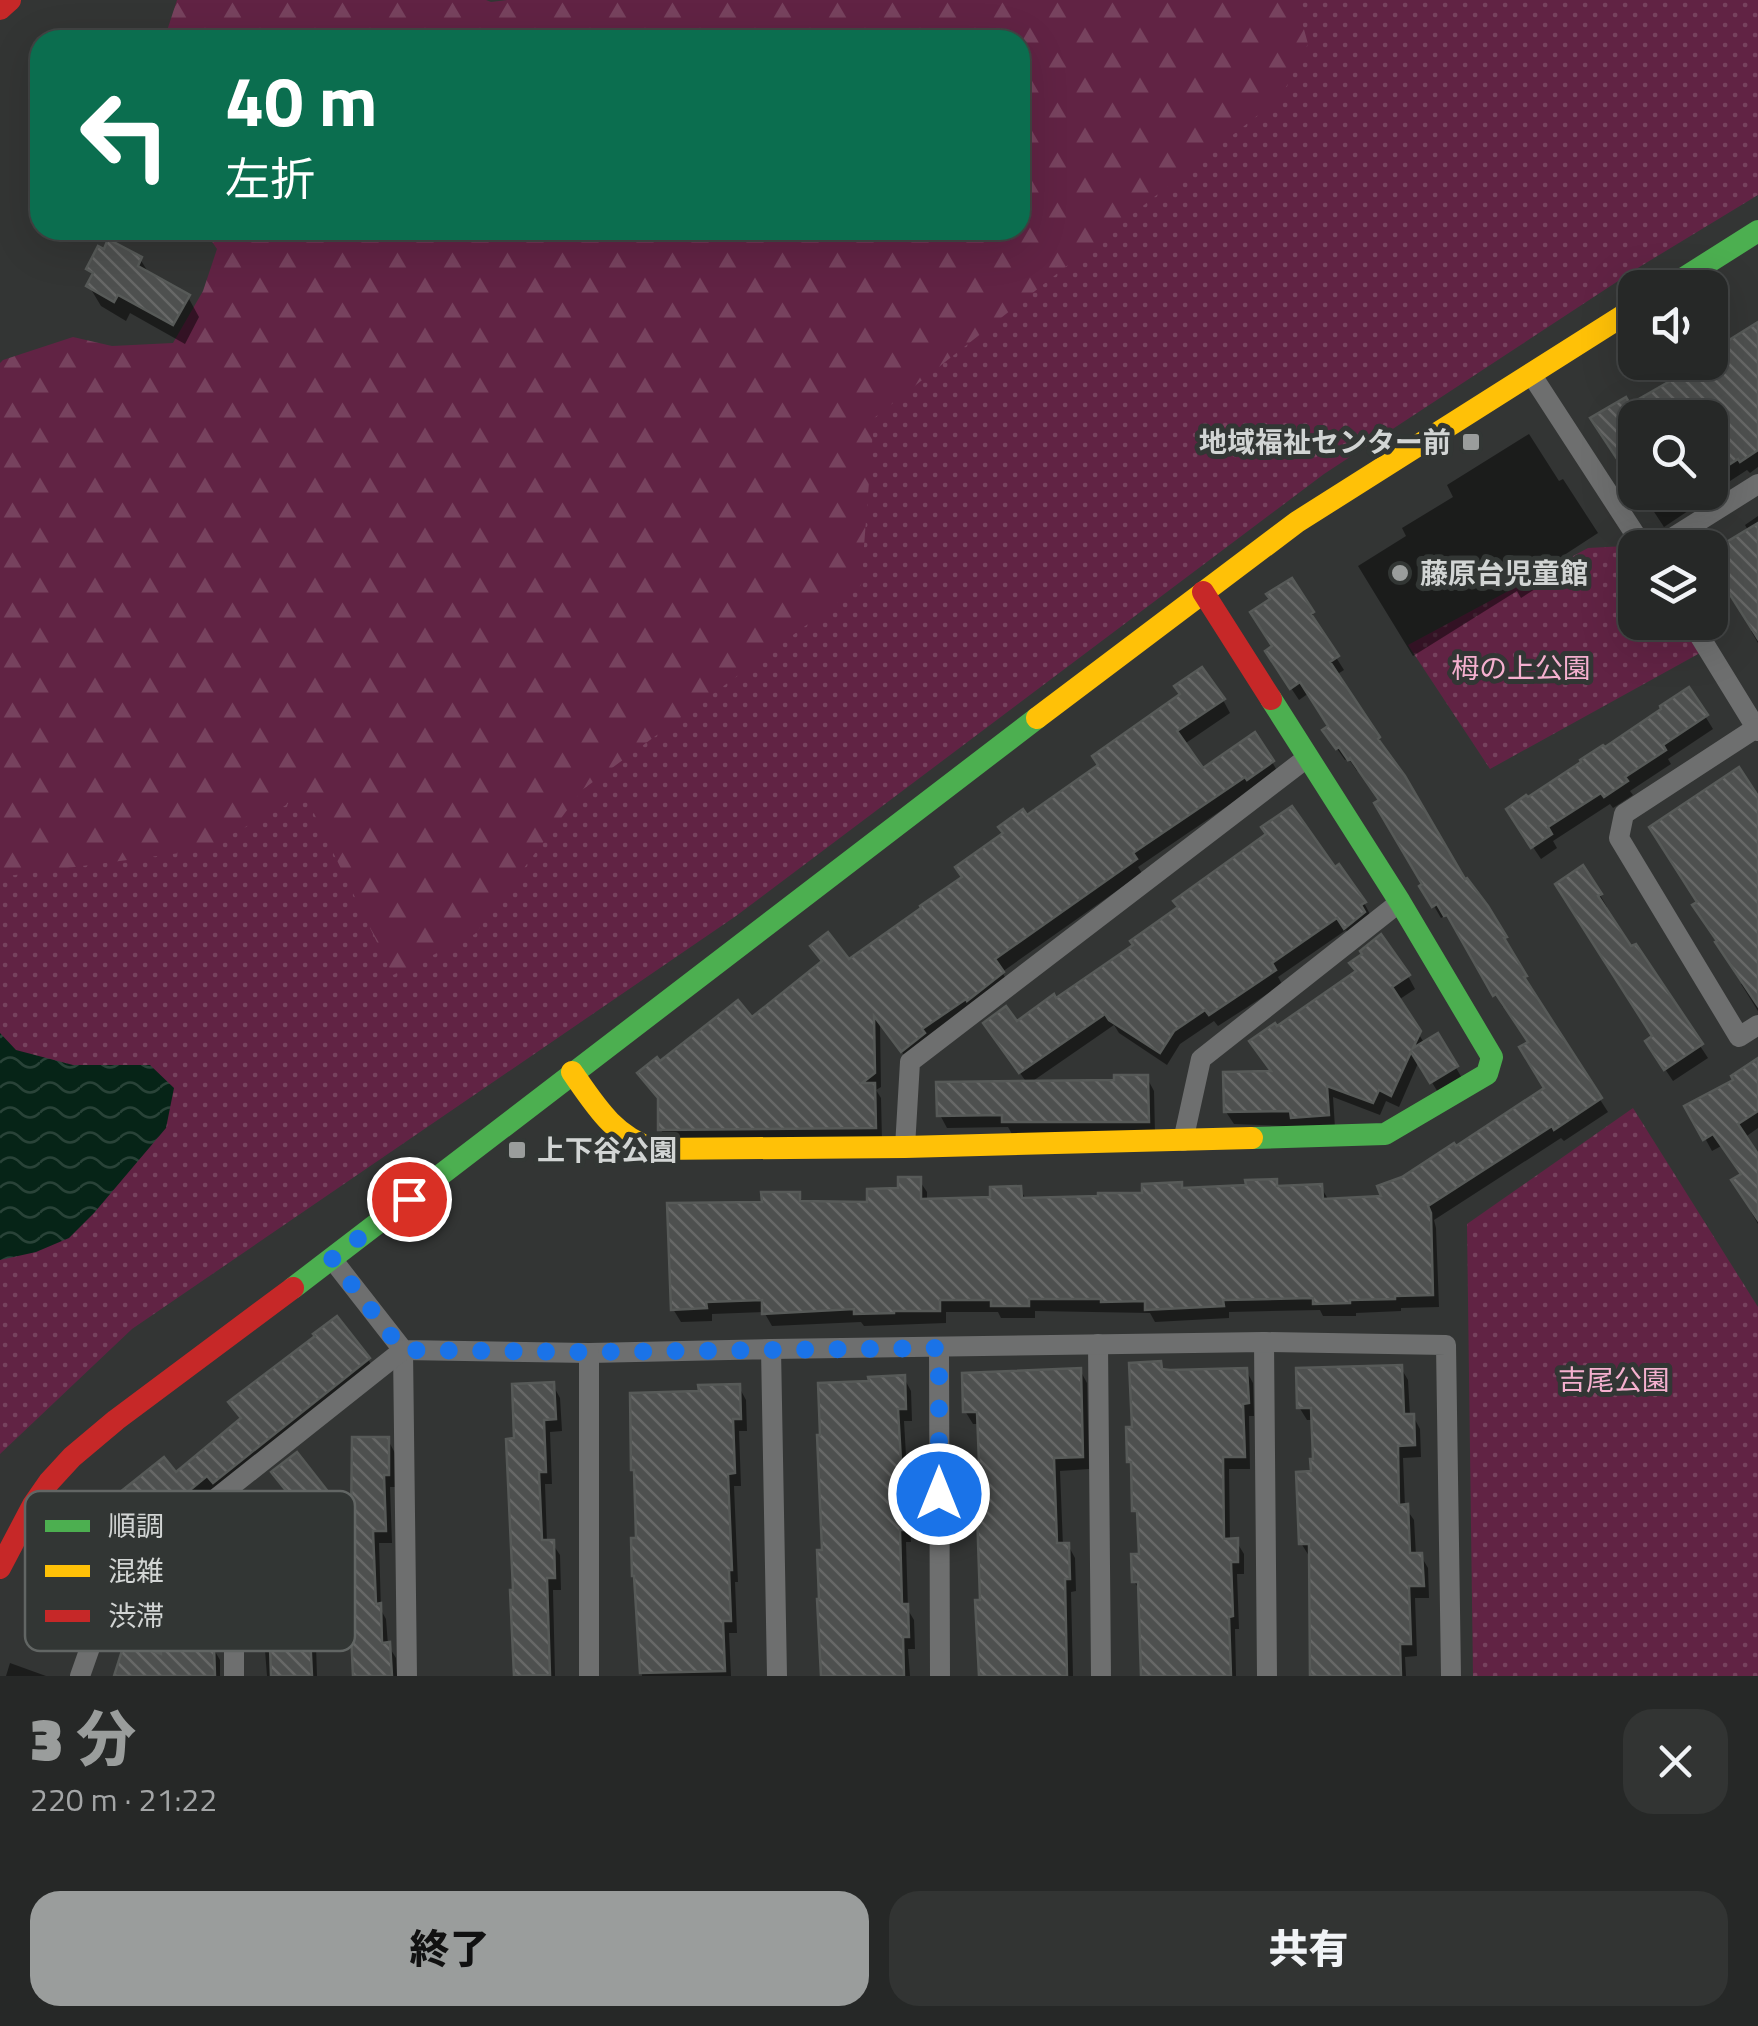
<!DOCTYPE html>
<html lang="ja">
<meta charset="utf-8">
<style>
:root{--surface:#262827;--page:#323433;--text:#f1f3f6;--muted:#a4a6a7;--line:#424444;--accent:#9a9d9c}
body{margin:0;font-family:"Titillium Web","Noto Sans JP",sans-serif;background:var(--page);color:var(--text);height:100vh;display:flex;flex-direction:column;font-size:38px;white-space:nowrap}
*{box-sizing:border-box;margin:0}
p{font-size:32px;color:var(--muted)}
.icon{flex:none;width:55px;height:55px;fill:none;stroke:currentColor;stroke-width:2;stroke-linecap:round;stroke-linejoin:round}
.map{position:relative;height:1676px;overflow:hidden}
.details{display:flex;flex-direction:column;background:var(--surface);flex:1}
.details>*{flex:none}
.hud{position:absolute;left:30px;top:30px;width:1000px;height:210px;border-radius:30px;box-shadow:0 10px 40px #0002,0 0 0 2px var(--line);background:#0b6e4f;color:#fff;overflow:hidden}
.fabs{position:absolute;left:1618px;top:270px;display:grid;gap:20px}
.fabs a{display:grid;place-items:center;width:110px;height:110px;border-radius:20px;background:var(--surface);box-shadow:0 10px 40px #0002,0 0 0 2px var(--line);font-size:50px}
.pin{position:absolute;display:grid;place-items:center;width:85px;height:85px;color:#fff;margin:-42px;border:5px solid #fff;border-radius:50%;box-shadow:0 2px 10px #0007}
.me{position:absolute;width:110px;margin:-55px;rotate:0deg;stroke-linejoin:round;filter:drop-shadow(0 0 8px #0008)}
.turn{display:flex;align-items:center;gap:35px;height:210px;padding:0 30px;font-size:45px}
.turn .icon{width:130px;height:130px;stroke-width:2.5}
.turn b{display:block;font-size:70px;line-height:85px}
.round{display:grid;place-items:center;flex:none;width:105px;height:105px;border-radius:30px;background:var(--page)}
.overview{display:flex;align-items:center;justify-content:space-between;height:170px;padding:0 30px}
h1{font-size:60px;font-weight:800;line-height:75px;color:var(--accent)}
.action{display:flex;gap:20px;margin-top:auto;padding:20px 30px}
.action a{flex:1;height:115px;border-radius:30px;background:var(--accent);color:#111;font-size:40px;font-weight:800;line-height:115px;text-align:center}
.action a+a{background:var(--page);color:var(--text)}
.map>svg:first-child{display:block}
</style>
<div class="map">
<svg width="1758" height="1676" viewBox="0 0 1758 1676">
<defs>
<pattern id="forest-firs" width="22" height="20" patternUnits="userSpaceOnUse" patternTransform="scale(2.5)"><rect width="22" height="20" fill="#612344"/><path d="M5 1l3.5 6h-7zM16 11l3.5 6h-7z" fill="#77425e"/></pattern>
<pattern id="park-dots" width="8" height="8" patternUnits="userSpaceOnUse" patternTransform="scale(2.5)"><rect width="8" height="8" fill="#612344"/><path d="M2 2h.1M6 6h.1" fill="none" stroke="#77425e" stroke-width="1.8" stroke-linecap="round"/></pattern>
<pattern id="water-waves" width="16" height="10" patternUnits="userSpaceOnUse" patternTransform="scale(2.5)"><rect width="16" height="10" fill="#062417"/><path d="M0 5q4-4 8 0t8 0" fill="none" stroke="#294338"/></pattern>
<pattern id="building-back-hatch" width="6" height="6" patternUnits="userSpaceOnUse" patternTransform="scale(2.5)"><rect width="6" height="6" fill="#4e504f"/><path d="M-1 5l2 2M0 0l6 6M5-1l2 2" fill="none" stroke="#676867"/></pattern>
</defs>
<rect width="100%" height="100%" fill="#333534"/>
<polygon fill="url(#forest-firs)" points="177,0 486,0 491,2 507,0 1313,0 1324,72 959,534 501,973 0,1020 0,363 3,360 73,337 112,346 173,343 203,291 217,249 204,230 1020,230 1020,40 164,40"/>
<g fill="url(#park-dots)">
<polygon points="1296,0 1758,0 1758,195 1641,266 1324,474 736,916 132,1329 0,1454 0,877 202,850 305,795 393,975 475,934 582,790 861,585 874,418 1281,97 1308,44"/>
<polygon points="1626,546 1635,559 1635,622 1679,623 1700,653 1490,769 1408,645 1588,548"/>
<polygon points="1633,1108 1758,1307 1758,1676 1473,1676 1467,1224"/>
</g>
<polygon fill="url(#water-waves)" points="0,1033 16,1050 73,1065 150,1065 174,1088 166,1128 94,1213 69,1238 36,1252 0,1260"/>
<g fill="#0007">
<polygon points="140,259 150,275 188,297 199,317 185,344 130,313 126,321 101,306 89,286 93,277 89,269"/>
<polygon points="1758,325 1758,467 1750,473 1747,470 1690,507 1691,509 1664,527 1641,492 1710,492 1710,418 1635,418 1635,483 1629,407 1710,362 1710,351 1712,354"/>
<polygon points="1529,434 1559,481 1563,479 1598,533 1552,563 1559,574 1521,598 1517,591 1413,656 1358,566 1406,536 1402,528 1453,497 1447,485"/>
<polygon points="1758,516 1758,643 1751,631 1754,629 1731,593 1715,603 1710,595 1710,554 1749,532 1745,525"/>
<polygon points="1312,613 1319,626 1317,627 1344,670 1336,675 1378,739 1464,883 1486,908 1512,950 1509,952 1532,990 1530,991 1608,1112 1564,1141 1561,1138 1434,1220 1436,1228 1439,1307 1401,1308 1401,1311 1356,1313 1356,1316 1323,1316 1320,1310 1229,1312 1229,1318 1155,1322 1150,1313 1035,1311 1035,1318 1001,1318 998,1312 946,1312 946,1323 864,1326 861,1322 772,1326 764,1312 712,1314 712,1321 681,1322 673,1309 764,1204 798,1194 804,1204 870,1204 919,1180 927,1192 927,1201 992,1200 1020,1189 1027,1201 1145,1196 1180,1185 1183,1190 1248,1188 1275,1181 1279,1188 1321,1187 1329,1201 1385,1199 1403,1180 1455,1149 1547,1089 1531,1043 1505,1006 1503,1007 1456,926 1454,927 1446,915 1441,918 1423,887 1426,885 1381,802 1359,770 1357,771 1348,758 1345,760 1333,743 1331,727 1309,693 1299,700 1275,664"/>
<polygon points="1689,690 1713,729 1668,759 1671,764 1630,791 1633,795 1613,808 1610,804 1553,841 1557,848 1541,859 1516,822 1604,750"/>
<polygon points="1223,700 1230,713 1183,745 1202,771 1272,762 1279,774 1254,788 1138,867 1142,873 1002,972 1010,986 910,1063 880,1023 881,1087 876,1090 881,1098 882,1141 668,1142 661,1130 660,1102 640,1074 752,1020 849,962 964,878 1026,819"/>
<polygon points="1758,801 1758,1011 1741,984 1744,982"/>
<polygon points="1334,871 1364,903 1371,916 1353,940 1346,930 1278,977 1282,984 1246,1008 1218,1026 1214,1021 1180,1044 1167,1065 1119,1033 1114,1025 1030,1083 1116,1082 1147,1078 1154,1091 1155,1134 1012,1134 1008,1127 947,1128 940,1115 1027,1083 994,1036 1056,1001"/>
<polygon points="1558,885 1600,895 1607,907 1604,910 1631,950 1635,947 1708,1058 1673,1081 1655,1054 1654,1037"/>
<polygon points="1408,976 1415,989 1397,1001 1425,1044 1438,1036 1463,1080 1439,1094 1419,1061 1399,1107 1386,1101 1380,1115 1333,1097 1335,1128 1234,1124 1226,1112 1274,1074 1276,1030"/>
<polygon points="1758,1065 1758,1128 1744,1138 1758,1159 1758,1224 1751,1212 1753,1211 1743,1175 1723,1145 1712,1151 1688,1107"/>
<polygon points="368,1359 375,1372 140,1563 106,1535 98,1523 176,1475 242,1420 238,1415"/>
<polygon points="1160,1364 1165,1372 1246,1370 1253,1383 1254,1416 1249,1416 1250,1469 1229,1469 1230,1541 1236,1541 1244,1554 1244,1574 1237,1574 1239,1629 1235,1629 1236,1676 1141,1676 1141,1593 1134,1581 1141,1556 1140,1518 1135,1510 1134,1469 1130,1462 1135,1429"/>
<polygon points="1401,1368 1408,1380 1410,1416 1413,1416 1420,1429 1421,1457 1403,1458 1405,1507 1414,1520 1416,1556 1421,1556 1428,1568 1429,1598 1415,1598 1417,1656 1405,1657 1406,1676 1313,1676 1311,1556 1309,1556 1301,1543 1316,1462 1314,1420 1307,1420 1299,1407"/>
<polygon points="1080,1370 1087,1383 1089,1469 1060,1471 1063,1546 1068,1545 1075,1558 1076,1591 1071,1592 1073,1676 981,1676 982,1602 979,1518 976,1512 983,1491 980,1424 973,1424 965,1411"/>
<polygon points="904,1378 911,1391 912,1421 904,1421 911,1542 906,1542 908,1610 914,1620 915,1649 908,1649 910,1676 823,1676 824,1553"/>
<polygon points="553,1385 560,1398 562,1431 550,1432 552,1484 545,1484 547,1543 552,1543 560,1555 561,1590 553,1590 555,1676 516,1676 513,1592 516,1592 516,1441"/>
<polygon points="739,1387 746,1400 747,1431 739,1431 741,1486 734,1486 738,1582 735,1582 737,1633 729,1633 731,1676 642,1676 637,1579 639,1540 637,1475 634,1470 701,1393"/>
<polygon points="388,1440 395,1453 395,1487 390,1487 392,1543 379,1543 381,1610 386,1619 388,1645 396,1658 397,1676 355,1676 354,1645 316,1646 317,1676 267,1676 265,1650 277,1649 273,1553 253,1555 240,1542 232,1528 354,1528"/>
<polygon points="192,1581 199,1594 202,1648 213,1648 220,1660 220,1676 131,1676 164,1657"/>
<polygon points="10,1663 46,1676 6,1676"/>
</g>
<g fill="url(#building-back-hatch)" stroke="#575a58" stroke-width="2.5">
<polygon points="108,239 142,257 138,266 190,295 173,325 118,295 114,302 86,286 93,273 86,269 98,246 104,249"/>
<polygon points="1758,322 1758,450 1740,462 1738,459 1710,477 1710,418 1703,418 1696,406 1677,418 1635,418 1635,486 1590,418 1626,397 1630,404 1677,377 1674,371 1688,362 1710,362 1710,352"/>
<polygon points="1758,523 1758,639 1722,582 1710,589 1710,552"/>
<polygon points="1292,578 1314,612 1311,614 1339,656 1330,662 1380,737 1378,739 1405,776 1465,879 1467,878 1488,906 1507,937 1504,938 1527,976 1524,977 1602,1098 1554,1130 1552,1126 1428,1206 1431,1213 1433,1295 1395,1296 1395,1299 1350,1300 1350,1303 1313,1304 1313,1298 1223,1300 1224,1306 1145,1310 1145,1301 1101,1302 1101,1299 1029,1299 1029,1306 991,1306 991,1300 940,1300 940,1311 894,1311 894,1313 854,1314 854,1309 762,1314 762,1300 706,1302 707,1308 671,1310 667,1203 762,1202 761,1192 800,1192 800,1201 867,1202 867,1189 898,1188 898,1177 921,1177 921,1199 990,1197 990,1187 1021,1186 1022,1198 1098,1196 1098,1193 1142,1193 1142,1184 1182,1182 1182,1188 1246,1185 1245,1180 1277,1179 1277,1186 1322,1184 1323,1199 1381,1196 1377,1186 1402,1177 1454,1143 1456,1146 1544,1088 1519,1047 1528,1042 1496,994 1493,996 1447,915 1444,916 1437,904 1432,907 1419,886 1422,884 1374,803 1379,800 1350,758 1348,760 1339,747 1336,749 1322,730 1328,726 1300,682 1290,689 1265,651 1272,646 1250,612 1270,599 1266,594"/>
<polygon points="1202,667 1225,699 1177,731 1203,768 1255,732 1274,761 1247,780 1245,777 1133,853 1137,859 995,959 1004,972 967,1001 966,999 922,1029 925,1033 901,1052 874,1016 875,1073 862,1083 875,1083 876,1128 658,1130 658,1098 637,1073 657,1057 660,1061 738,1000 752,1017 822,961 810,946 828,932 849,959 921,908 920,906 962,877 955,867 1003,833 998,827 1023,809 1027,815 1098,765 1092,756 1180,694 1174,686"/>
<polygon points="1689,687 1708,715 1663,745 1666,750 1625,777 1628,781 1604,797 1601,793 1548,827 1552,834 1531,848 1506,809 1526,795 1528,797 1581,762 1580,760 1603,745 1605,747 1661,709 1660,706"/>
<polygon points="1739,767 1758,796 1758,1006 1715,942 1717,941 1692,905 1697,902 1649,827"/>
<polygon points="1292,806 1335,867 1339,864 1366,902 1361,905 1365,912 1344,929 1337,918 1272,963 1276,970 1239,995 1209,1015 1205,1010 1174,1031 1160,1053 1109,1020 1105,1014 1019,1073 983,1023 1006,1006 1017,1021 1054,994 1056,998 1133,945 1130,941 1178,907 1173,901 1266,834 1261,827"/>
<polygon points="1583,865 1602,894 1598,896 1631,946 1636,944 1703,1044 1664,1070 1645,1041 1652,1036 1555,884"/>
<polygon points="1381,934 1410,975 1392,987 1421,1031 1413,1048 1438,1033 1458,1066 1430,1083 1411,1052 1391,1096 1379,1090 1373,1103 1327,1086 1329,1115 1291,1118 1290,1111 1224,1112 1223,1072 1271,1071 1249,1041 1275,1023 1277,1026 1356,971 1349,963 1362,954 1360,951"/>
<polygon points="1758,1058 1758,1111 1738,1124 1758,1154 1758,1220 1731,1180 1741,1174 1713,1134 1703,1140 1684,1106 1733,1080 1731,1076"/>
<polygon points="1114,1075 1148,1075 1149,1122 1002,1122 1002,1115 937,1116 936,1082 1114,1080"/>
<polygon points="337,1316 370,1358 213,1483 207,1476 168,1508 132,1552 95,1522 119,1493 164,1457 176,1472 241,1418 228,1402 315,1336 313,1334"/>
<polygon points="1161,1361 1162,1369 1170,1370 1247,1368 1249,1403 1243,1404 1245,1457 1223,1457 1224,1539 1238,1538 1238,1562 1231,1562 1233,1616 1229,1617 1231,1676 1141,1676 1138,1582 1132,1582 1131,1554 1139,1554 1137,1511 1132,1511 1131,1462 1127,1462 1126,1427 1132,1427 1129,1363"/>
<polygon points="1402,1365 1404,1414 1414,1414 1415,1445 1398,1446 1399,1505 1408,1504 1410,1553 1422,1553 1424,1586 1409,1586 1411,1644 1400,1644 1401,1676 1310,1676 1309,1544 1299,1544 1296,1472 1311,1471 1310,1459 1313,1459 1311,1408 1297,1408 1296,1368"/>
<polygon points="1081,1368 1083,1457 1054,1458 1057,1543 1069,1543 1070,1579 1065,1579 1067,1676 979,1676 975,1600 980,1600 977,1512 973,1513 972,1489 980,1489 977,1412 963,1412 962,1373"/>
<polygon points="905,1375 906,1409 898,1409 905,1530 900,1530 902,1604 908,1604 909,1637 903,1637 904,1676 821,1676 817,1599 819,1599 817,1550 822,1550 817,1435 820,1435 818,1383 869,1381 868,1377"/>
<polygon points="554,1382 556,1419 544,1420 546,1472 539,1472 542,1540 554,1540 555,1578 547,1578 550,1675 514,1676 510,1590 513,1590 506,1439 514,1438 512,1384"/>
<polygon points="740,1384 741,1419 733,1419 735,1473 728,1474 732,1570 729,1570 731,1621 723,1621 725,1671 640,1673 634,1576 632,1576 631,1538 636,1538 634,1470 631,1470 630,1393 699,1391 698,1385"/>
<polygon points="352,1437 389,1437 389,1475 384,1475 386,1531 373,1531 376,1604 381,1603 382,1643 390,1642 392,1676 353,1676 351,1632 310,1634 312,1676 271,1676 270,1647 274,1647 270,1541 244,1543 229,1529 227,1510 296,1503 271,1472 297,1452 351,1521"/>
<polygon points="194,1578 196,1646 214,1645 215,1676 114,1676 125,1641 161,1654 159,1579"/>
</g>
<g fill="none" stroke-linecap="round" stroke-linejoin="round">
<g stroke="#6e6f6f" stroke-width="20">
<polyline points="1531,374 1644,548"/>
<polyline points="1656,548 1758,484"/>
<polyline points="1691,622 1758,731"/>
<polyline points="1756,728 1624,814 1619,838 1739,1037 1758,1025"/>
<polyline points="1183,1141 1201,1059 1400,902"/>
<polyline points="905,1147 910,1062 1308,757"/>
<polyline points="332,1259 403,1350 589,1353 771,1349 777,1676"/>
<polyline points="1264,1342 1267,1676"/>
<polyline points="1098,1344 1101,1676"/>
<polyline points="939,1348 940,1676"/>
<polyline points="771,1349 1264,1342 1446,1345 1451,1676"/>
<polyline points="403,1350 407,1676"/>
<polyline points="589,1353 589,1676"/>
<polyline points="195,1515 234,1553 234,1676"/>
<polyline points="80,1676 98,1625 135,1567 195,1515 403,1350"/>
</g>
<g stroke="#4caf50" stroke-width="22">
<polyline points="1668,288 1758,231"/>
<polyline points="1252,1138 1385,1134 1487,1074 1492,1057 1400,902 1271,699"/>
<polyline points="293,1288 1037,718"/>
</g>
<g stroke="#ffc107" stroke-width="22">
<polyline points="1037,718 1297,522 1635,308"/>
<path d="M572,1072C595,1105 614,1137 654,1149L905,1147L1252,1138"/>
</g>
<g stroke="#c62828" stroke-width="22">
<polyline points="0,9 10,0"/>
<polyline points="1203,592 1271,699"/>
<polyline points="0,1568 33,1505 49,1482 72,1457 116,1420 293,1288"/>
</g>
</g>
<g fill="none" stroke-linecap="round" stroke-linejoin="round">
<polyline stroke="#1a73e8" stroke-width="18" stroke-dasharray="0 32.4" points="409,1199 332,1259 402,1350 589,1352 939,1348 939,1494"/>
</g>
<g fill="#9a9d9c" stroke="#323634" stroke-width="4">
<rect x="1461" y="432" width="20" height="20" rx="5"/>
<circle cx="1400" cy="573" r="10"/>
<rect x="507" y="1140" width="20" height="20" rx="5"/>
</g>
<g text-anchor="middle" stroke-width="10" stroke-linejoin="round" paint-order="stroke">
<g font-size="28" font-weight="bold" fill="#d2d5d4" stroke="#323634" text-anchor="start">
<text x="1451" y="452" text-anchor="end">地域福祉センター前</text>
<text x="1420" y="583">藤原台児童館</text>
<text x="537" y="1160">上下谷公園</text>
</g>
<g font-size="28" fill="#f5b0cf" stroke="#323634">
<text x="1521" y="678">栂の上公園</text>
<text x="1614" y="1390">吉尾公園</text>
</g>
</g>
<rect x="25" y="1491" width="330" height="160" rx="15" fill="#323634" stroke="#626664" stroke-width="2.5"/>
<rect x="45" y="1520" width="45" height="12" fill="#4caf50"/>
<rect x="45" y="1565" width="45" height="12" fill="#ffc107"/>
<rect x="45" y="1610" width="45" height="12" fill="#c62828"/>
<g font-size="28" fill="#d2d5d4">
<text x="108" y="1536">順調</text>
<text x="108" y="1581">混雑</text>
<text x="108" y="1626">渋滞</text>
</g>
</svg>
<div class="fabs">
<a><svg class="icon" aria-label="sound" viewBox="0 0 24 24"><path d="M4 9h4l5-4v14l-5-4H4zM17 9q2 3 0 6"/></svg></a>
<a><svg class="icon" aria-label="search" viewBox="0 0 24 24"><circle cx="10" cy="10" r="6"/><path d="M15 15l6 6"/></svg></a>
<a><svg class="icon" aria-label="layers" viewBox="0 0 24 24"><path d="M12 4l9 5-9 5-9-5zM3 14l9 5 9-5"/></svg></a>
</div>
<div class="pin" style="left:409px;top:1199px;background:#d93025"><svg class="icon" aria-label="arrive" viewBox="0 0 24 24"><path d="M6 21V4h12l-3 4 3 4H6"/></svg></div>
<svg class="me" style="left:939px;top:1494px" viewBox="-20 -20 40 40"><circle r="17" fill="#1a73e8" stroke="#fff" stroke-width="3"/><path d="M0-11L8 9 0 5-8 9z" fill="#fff"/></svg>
<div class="hud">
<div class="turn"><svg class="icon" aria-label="left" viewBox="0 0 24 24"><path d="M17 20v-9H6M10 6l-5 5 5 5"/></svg><div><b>40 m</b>左折</div></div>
</div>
</div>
<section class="details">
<div class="overview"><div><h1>3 分</h1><p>220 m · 21:22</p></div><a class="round"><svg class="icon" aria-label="close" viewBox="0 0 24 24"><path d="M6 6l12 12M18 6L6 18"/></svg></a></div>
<div class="action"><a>終了</a><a>共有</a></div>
</section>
